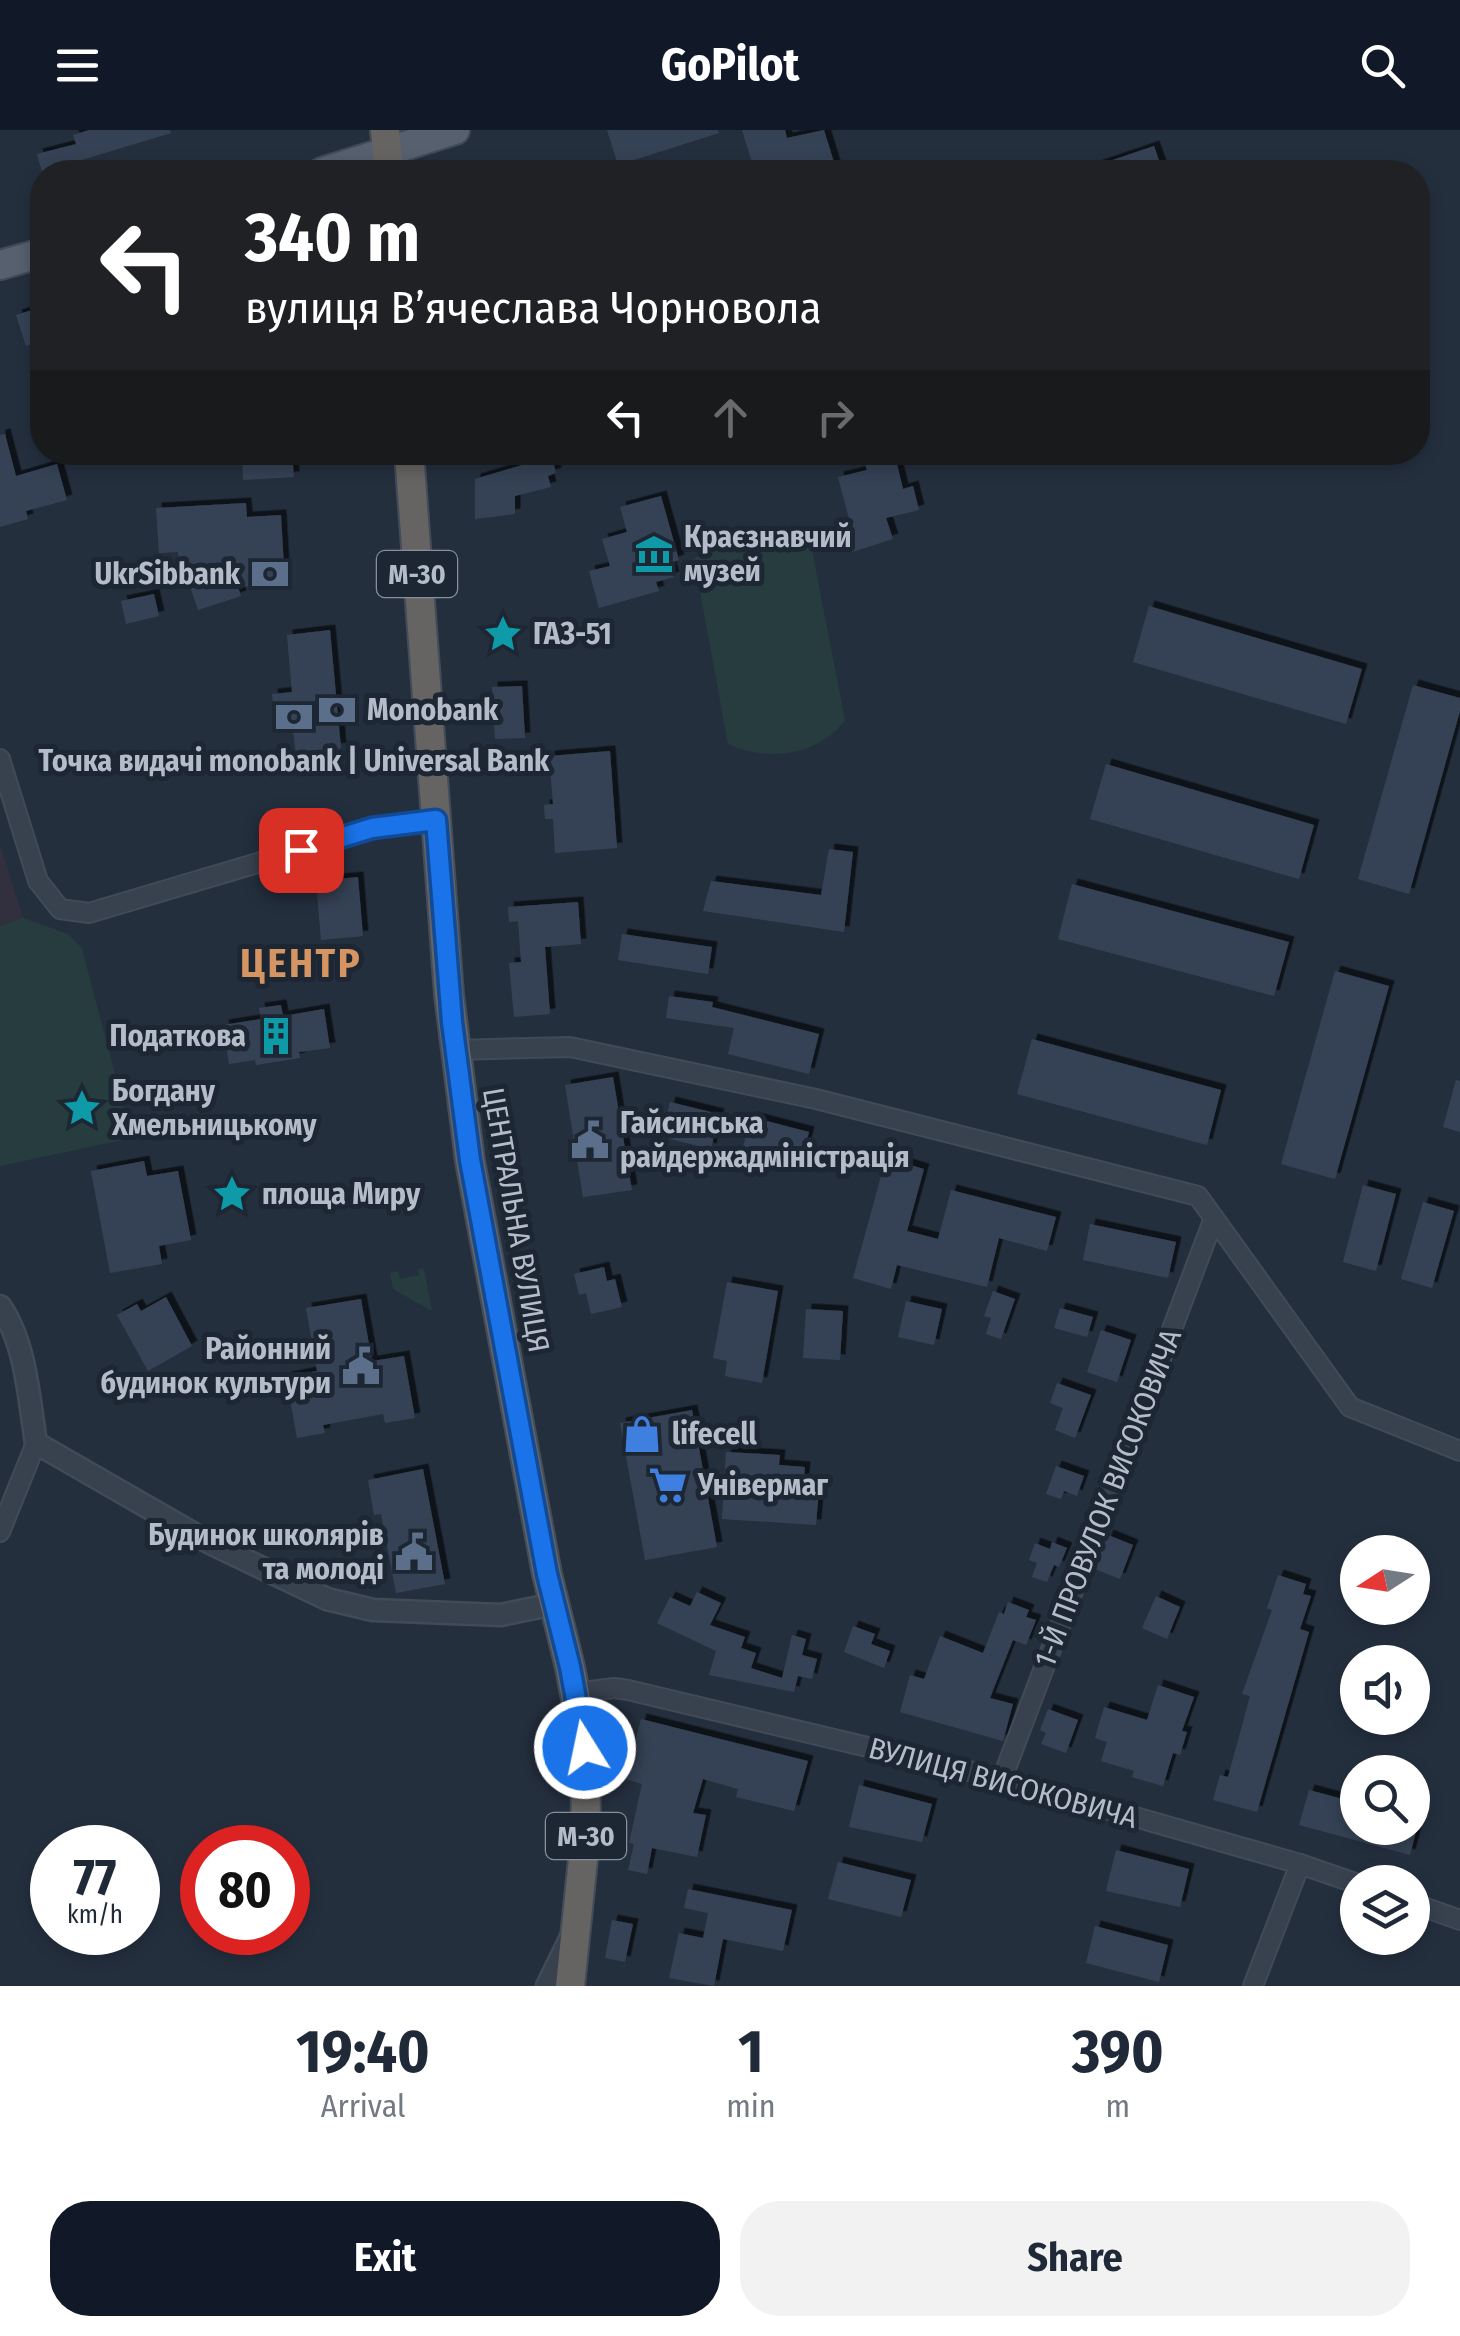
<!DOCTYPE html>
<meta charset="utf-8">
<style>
:root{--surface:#fff;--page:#f2f2f3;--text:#1f2937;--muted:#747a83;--accent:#111827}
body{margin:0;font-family:"Fira Sans Condensed",sans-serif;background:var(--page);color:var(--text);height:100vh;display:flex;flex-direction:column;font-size:38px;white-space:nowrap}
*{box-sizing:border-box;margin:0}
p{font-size:32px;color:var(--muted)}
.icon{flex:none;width:55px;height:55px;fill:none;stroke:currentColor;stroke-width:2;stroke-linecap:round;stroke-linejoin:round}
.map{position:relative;height:1856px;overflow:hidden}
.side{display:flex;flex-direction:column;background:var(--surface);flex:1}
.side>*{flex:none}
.hud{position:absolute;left:30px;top:30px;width:1400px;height:305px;border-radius:40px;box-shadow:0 5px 15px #0003;background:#202124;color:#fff;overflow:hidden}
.needle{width:65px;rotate:258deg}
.buttons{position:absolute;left:1340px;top:1405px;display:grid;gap:20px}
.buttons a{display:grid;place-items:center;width:90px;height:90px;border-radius:50%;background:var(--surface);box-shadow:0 5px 15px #0003;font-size:50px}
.speed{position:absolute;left:30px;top:1695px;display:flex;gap:20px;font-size:50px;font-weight:700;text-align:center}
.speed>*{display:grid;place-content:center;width:130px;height:130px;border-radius:50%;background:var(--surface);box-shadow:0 5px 15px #0003;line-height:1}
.speed small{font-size:25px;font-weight:400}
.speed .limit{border:15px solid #d22;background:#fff;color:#111}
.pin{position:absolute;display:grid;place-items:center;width:85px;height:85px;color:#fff;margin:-42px;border-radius:20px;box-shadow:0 5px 15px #0006}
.me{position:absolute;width:110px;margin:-55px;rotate:350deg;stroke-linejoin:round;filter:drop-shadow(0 0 8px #0008)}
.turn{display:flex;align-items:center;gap:35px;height:210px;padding:0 50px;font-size:45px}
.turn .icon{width:130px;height:130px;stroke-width:2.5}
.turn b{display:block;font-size:70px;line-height:85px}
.lanes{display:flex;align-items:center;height:95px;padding:0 50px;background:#0003;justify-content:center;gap:50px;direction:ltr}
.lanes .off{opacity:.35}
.eta{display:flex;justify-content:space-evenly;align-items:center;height:170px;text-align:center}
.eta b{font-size:60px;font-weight:700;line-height:70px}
.primary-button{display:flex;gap:20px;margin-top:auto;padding:20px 50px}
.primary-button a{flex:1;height:115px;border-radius:40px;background:var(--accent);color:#fff;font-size:40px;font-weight:700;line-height:115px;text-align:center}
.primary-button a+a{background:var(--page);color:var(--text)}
header{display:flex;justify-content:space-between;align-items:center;height:130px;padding:0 50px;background:var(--accent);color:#fff;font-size:45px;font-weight:700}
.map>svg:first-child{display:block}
</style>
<header><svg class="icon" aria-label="menu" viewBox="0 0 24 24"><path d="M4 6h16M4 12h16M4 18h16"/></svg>GoPilot<svg class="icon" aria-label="search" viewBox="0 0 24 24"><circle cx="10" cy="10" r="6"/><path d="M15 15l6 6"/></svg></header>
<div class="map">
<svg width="1460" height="1856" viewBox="0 0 1460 1856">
<defs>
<filter id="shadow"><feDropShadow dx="5.5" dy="-5.5" stdDeviation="0" flood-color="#0009"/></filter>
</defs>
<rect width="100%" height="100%" fill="#242f3e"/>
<polygon fill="#32303f" points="0,714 23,788 0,796"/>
<g fill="#263c3f">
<path d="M773,396L810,410L845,590C818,626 768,632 728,614L694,429C719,409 741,400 773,396Z"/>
<polygon points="23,788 68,804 82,819 132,1008 0,1036 0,796"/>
<polygon points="424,1138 432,1181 393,1159 390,1143 398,1141 400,1149 419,1145 418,1139"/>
</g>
<g fill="#364354" filter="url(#shadow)">
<polygon points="89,0 170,0 171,3 42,42 37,24 76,14 73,5"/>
<polygon points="607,0 718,0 719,3 618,35"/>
<polygon points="742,0 785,0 787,8 824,0 837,42 755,42"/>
<polygon points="1154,16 1163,42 1083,42 1083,40"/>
<polygon points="42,177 42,210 26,216 16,185"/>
<polygon points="5,304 16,346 57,334 67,370 26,381 28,389 0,397 0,305"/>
<polygon points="242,322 292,322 294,347 243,350"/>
<polygon points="883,322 885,332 896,330 903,359 913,356 919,380 886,388 893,409 852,422 845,398 851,396 838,347 867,340 863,327"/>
<polygon points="552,326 556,343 548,346 551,357 515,366 515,384 475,389 475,349"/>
<polygon points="661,366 679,430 670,433 674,447 656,452 659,461 599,478 589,441 610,436 602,409 627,402 620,377"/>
<polygon points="246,373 247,387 281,385 285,454 238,457 241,466 198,480 185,441 179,441 178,422 159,423 156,378"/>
<polygon points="154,464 159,486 126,494 121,471"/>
<polygon points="1149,476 1362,539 1346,594 1133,532"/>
<polygon points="330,500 341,618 296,624 292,593 275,594 272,564 292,562 287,505"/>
<polygon points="1413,555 1460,568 1460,581 1409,764 1358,749"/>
<polygon points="522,556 525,608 495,609 492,557"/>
<polygon points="610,621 617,718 555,723 553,689 545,689 544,675 553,674 549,626"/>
<polygon points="1106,634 1314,695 1299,749 1090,689"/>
<polygon points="829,719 853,722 844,802 703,781 711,751 821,765"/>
<polygon points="358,747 363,806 321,810 316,751"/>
<polygon points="1072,754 1289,812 1274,866 1058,809"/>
<polygon points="578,772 581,814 545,817 550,884 514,887 509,833 521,832 518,791 509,792 508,777"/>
<polygon points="622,804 712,817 708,844 618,830"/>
<polygon points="1335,841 1389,856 1335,1049 1281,1034"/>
<polygon points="669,866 713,872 712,877 819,904 809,944 728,924 734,898 666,888"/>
<polygon points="281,875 283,886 324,879 330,918 299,922 300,928 256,935 255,930 229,934 223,895 261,889 259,878"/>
<polygon points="1032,909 1221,960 1207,1015 1017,964"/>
<polygon points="613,947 632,1060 583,1067 565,955"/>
<polygon points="1456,950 1460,951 1460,1002 1443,997"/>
<polygon points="670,972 719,984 711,1019 662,1007"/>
<polygon points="751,987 809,1002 801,1033 743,1017"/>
<polygon points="886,1028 924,1039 907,1101 938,1109 951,1060 1056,1087 1047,1121 999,1108 987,1157 897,1135 891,1159 853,1148"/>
<polygon points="144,1031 147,1046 178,1041 191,1110 159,1116 162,1134 110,1143 91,1041"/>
<polygon points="1363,1055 1396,1064 1376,1141 1343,1132"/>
<polygon points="1423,1072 1454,1081 1432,1158 1401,1149"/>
<polygon points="1090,1094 1176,1112 1168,1148 1083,1130"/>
<polygon points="604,1137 607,1151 615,1149 622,1177 591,1184 586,1163 579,1165 574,1144"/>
<polygon points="727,1152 778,1161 762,1253 725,1246 727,1231 713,1228"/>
<polygon points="993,1161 1015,1169 1001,1209 986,1204 991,1188 984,1186"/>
<polygon points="166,1167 192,1216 148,1241 117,1185 137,1174 141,1181"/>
<polygon points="361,1169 372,1231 404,1226 415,1288 385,1293 383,1284 323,1295 325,1303 297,1308 286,1247 317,1241 306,1178"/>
<polygon points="906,1171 942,1179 934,1215 898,1207"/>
<polygon points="1060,1178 1093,1187 1087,1207 1054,1198"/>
<polygon points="806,1179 843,1181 840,1230 803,1228"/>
<polygon points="1101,1200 1131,1210 1117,1252 1087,1242"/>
<polygon points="1057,1253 1091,1265 1075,1308 1055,1300 1063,1278 1050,1273"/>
<polygon points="692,1280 717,1417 645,1430 620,1293"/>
<polygon points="726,1322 780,1325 779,1335 805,1337 803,1358 819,1359 816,1395 722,1389"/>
<polygon points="1056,1336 1084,1346 1077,1366 1064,1361 1061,1369 1046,1364"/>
<polygon points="423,1339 445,1454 396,1463 381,1384 374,1385 368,1350"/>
<polygon points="1108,1405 1133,1415 1120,1449 1095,1439"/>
<polygon points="1052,1412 1067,1418 1059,1437 1054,1435 1047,1452 1032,1447 1037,1433 1029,1430 1035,1413 1050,1419"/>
<polygon points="1278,1445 1306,1454 1303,1464 1311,1466 1300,1499 1309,1502 1257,1682 1213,1670 1220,1645 1228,1647 1250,1566 1242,1564 1272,1480 1267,1478"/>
<polygon points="697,1462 721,1473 710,1495 745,1507 741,1518 756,1523 751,1538 782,1548 792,1505 806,1509 802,1525 817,1529 812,1549 798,1546 794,1562 709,1545 716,1521 657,1493 670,1467 690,1476"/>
<polygon points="1156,1466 1180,1477 1167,1509 1142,1498"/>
<polygon points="1008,1472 1029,1480 1026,1487 1036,1490 1026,1515 1013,1510 990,1568 1013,1574 1003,1611 900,1582 910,1545 924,1549 940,1506 983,1523 999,1482 1004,1484"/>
<polygon points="853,1496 875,1504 871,1514 890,1521 884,1538 844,1522"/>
<polygon points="1158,1555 1194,1567 1182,1601 1187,1602 1180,1625 1173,1623 1163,1656 1132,1647 1134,1641 1101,1631 1107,1612 1095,1608 1104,1577 1147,1590"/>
<polygon points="1048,1579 1078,1590 1066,1623 1041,1614 1046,1603 1040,1600"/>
<polygon points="641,1589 808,1631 794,1681 736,1667 738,1659 703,1649 693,1683 706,1685 697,1727 652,1718 647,1744 628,1740 634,1714 629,1713 642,1654 625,1649"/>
<polygon points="859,1655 932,1674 922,1712 849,1697"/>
<polygon points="1309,1660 1358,1673 1358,1698 1417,1698 1410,1725 1299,1695"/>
<polygon points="1116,1720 1189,1739 1180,1777 1106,1761"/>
<polygon points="838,1732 911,1750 901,1787 828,1769"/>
<polygon points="688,1759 792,1780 783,1821 723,1809 714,1856 669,1848 679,1803 703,1808 708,1783 684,1778"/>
<polygon points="612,1790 633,1794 625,1832 605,1828"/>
<polygon points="1095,1796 1168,1815 1159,1852 1086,1833"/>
</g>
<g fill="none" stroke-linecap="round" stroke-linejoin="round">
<g stroke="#414a57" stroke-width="22">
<g id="minor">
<polyline points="0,629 38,751 60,779 89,783 372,699 435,690"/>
<polyline points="455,920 570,917 816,969 1198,1066 1350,1277 1460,1321"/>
<polyline points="0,1402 36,1313"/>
<polyline points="576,1563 614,1558 628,1560 1002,1649 1300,1734 1253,1856"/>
<polyline points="1002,1649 1214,1088"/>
<polyline points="1300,1734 1358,1754"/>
<polyline points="1412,1773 1460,1790"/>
</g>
</g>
<g stroke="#414a57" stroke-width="25">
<g id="tertiary">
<path d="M0,1176C26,1213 29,1269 36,1313L210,1413L327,1469L373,1480L501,1485L554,1474"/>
<polyline points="547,1856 570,1809"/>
</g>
</g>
<g stroke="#414a57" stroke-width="32">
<g id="primary">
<polyline points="322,42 455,0"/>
<polyline points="0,135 42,123"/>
</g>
</g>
<g stroke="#434c59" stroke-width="32">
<g id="trunk">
<polyline points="385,0 389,42"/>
<polyline points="409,322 449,865 470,1031 547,1444 570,1537 585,1618 586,1700 570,1856"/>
</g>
</g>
<use href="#minor" stroke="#38414e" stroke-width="18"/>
<use href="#tertiary" stroke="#38414e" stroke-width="20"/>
<use href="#primary" stroke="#56606e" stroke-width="28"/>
<use href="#trunk" stroke="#656462" stroke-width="28"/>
</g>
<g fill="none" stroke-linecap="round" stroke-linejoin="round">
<g stroke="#114b97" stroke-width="25">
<polyline id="route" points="301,720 372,698 436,690 452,892 470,1030 547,1444 570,1537 585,1618"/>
</g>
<use href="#route" stroke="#1a73e8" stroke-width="18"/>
</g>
<defs>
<g id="museum-bare" transform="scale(3)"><path d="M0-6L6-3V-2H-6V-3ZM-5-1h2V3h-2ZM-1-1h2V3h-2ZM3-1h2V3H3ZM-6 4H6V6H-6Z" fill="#0f9aa8" stroke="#1d2633" stroke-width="2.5" paint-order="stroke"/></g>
<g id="bank-bare" transform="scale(3)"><path d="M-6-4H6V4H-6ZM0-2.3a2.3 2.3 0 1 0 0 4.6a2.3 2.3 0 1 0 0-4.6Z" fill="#5c6f8a" stroke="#1d2633" stroke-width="2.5" paint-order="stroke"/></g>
<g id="sight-bare" transform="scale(3)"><path d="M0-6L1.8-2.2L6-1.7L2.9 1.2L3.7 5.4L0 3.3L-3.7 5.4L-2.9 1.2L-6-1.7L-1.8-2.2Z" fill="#0f9aa8" stroke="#1d2633" stroke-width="2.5" paint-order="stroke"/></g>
<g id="building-bare" transform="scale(3)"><path d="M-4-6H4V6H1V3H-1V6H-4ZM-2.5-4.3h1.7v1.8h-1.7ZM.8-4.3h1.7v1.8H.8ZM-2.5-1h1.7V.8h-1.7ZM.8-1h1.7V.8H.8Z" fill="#0f9aa8" stroke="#1d2633" stroke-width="2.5" paint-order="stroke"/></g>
<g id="civic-bare" transform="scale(3)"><path d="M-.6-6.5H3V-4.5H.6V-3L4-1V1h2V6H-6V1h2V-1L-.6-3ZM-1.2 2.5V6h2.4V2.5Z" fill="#5c6f8a" stroke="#1d2633" stroke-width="2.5" paint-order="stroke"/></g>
<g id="shop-bare" transform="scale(3)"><path d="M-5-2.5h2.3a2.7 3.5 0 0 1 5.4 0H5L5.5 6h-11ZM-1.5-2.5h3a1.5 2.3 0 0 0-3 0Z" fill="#3f7fe0" stroke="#1d2633" stroke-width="2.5" paint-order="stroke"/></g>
<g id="supermarket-bare" transform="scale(3)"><path d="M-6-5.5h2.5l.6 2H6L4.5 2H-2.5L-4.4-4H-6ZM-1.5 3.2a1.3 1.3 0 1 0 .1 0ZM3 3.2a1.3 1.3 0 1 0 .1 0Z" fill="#3f7fe0" stroke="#1d2633" stroke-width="2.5" paint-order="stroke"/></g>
</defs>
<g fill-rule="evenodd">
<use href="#museum-bare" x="654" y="424"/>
<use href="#bank-bare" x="270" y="444"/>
<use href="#sight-bare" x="503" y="504"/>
<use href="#bank-bare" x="337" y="580"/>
<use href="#bank-bare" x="294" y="587"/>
<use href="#building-bare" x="276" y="906"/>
<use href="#sight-bare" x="82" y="978"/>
<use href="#civic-bare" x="590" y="1010"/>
<use href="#sight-bare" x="232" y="1064"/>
<use href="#civic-bare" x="361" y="1236"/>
<use href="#shop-bare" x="642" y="1304"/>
<use href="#supermarket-bare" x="668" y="1355"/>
<use href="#civic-bare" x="414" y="1422"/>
</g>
<g text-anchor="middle" stroke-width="10" stroke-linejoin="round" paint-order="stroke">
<g fill="#1d2633" stroke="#878f9c" stroke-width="2.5">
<rect x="377" y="421" width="80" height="46" rx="8"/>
<rect x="546" y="1683" width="80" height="46" rx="8"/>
</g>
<g font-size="28" font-weight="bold" fill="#b4bcc9">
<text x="417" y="454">М-30</text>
<text x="586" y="1716">М-30</text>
</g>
<g font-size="30" font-weight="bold" fill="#b4bcc9" stroke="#1d2633" text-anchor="start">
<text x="684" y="417">Краєзнавчий<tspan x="684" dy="34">музей</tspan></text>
<text x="240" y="454" text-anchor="end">UkrSibbank</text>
<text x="533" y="514">ГАЗ-51</text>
<text x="367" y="590">Monobank</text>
<text x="294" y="641" text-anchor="middle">Точка видачі monobank | Universal Bank</text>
<text x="246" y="916" text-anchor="end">Податкова</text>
<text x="112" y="971">Богдану<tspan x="112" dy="34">Хмельницькому</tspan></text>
<text x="620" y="1003">Гайсинська<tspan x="620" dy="34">райдержадміністрація</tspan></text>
<text x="262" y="1074">площа Миру</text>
<text x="331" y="1229" text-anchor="end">Районний<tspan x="331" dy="34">будинок культури</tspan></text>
<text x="672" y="1314">lifecell</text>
<text x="698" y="1365">Універмаг</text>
<text x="384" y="1415" text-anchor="end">Будинок школярів<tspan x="384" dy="34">та молоді</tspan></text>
</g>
<g font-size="30" fill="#b4bcc9" stroke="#1d2633">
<text transform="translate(516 1090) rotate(80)" y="10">ЦЕНТРАЛЬНА ВУЛИЦЯ</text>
<text transform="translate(1108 1368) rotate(-69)" y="10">1-Й ПРОВУЛОК ВИСОКОВИЧА</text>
<text transform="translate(1003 1653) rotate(15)" y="10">ВУЛИЦЯ ВИСОКОВИЧА</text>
</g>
<g font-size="40" font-weight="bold" letter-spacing="2.5" fill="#d59563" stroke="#1d2633">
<text x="301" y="847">ЦЕНТР</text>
</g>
</g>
</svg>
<div class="buttons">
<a><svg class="needle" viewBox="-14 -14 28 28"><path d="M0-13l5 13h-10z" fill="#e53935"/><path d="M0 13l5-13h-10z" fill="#747a83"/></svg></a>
<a><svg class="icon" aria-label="sound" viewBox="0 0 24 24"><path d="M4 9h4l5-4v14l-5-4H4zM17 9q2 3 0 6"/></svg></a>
<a><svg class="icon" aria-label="search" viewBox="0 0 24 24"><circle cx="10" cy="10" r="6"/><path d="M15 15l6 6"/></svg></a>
<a><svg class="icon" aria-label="layers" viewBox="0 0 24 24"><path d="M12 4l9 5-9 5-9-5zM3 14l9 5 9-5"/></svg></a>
</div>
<div class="speed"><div>77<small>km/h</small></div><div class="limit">80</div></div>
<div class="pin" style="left:301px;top:720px;background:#d93025"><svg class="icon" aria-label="arrive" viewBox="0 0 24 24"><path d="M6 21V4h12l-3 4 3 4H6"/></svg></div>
<svg class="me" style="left:585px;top:1618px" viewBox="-20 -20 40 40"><circle r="17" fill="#1a73e8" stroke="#fff" stroke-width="3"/><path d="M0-11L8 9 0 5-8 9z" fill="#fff"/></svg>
<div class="hud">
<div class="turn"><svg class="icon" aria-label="left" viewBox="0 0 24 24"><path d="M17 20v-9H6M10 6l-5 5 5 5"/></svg><div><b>340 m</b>вулиця Вʼячеслава Чорновола</div></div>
<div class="lanes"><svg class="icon" aria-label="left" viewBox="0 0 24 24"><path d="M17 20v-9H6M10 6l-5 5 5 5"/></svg><svg class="icon off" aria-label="ahead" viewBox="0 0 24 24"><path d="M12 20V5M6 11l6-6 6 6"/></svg><svg class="icon off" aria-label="right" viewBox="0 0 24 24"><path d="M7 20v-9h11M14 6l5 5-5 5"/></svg></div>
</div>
</div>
<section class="side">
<div class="eta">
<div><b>19:40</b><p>Arrival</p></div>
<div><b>1</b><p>min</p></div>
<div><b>390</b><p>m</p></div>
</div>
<div class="primary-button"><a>Exit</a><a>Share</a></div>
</section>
